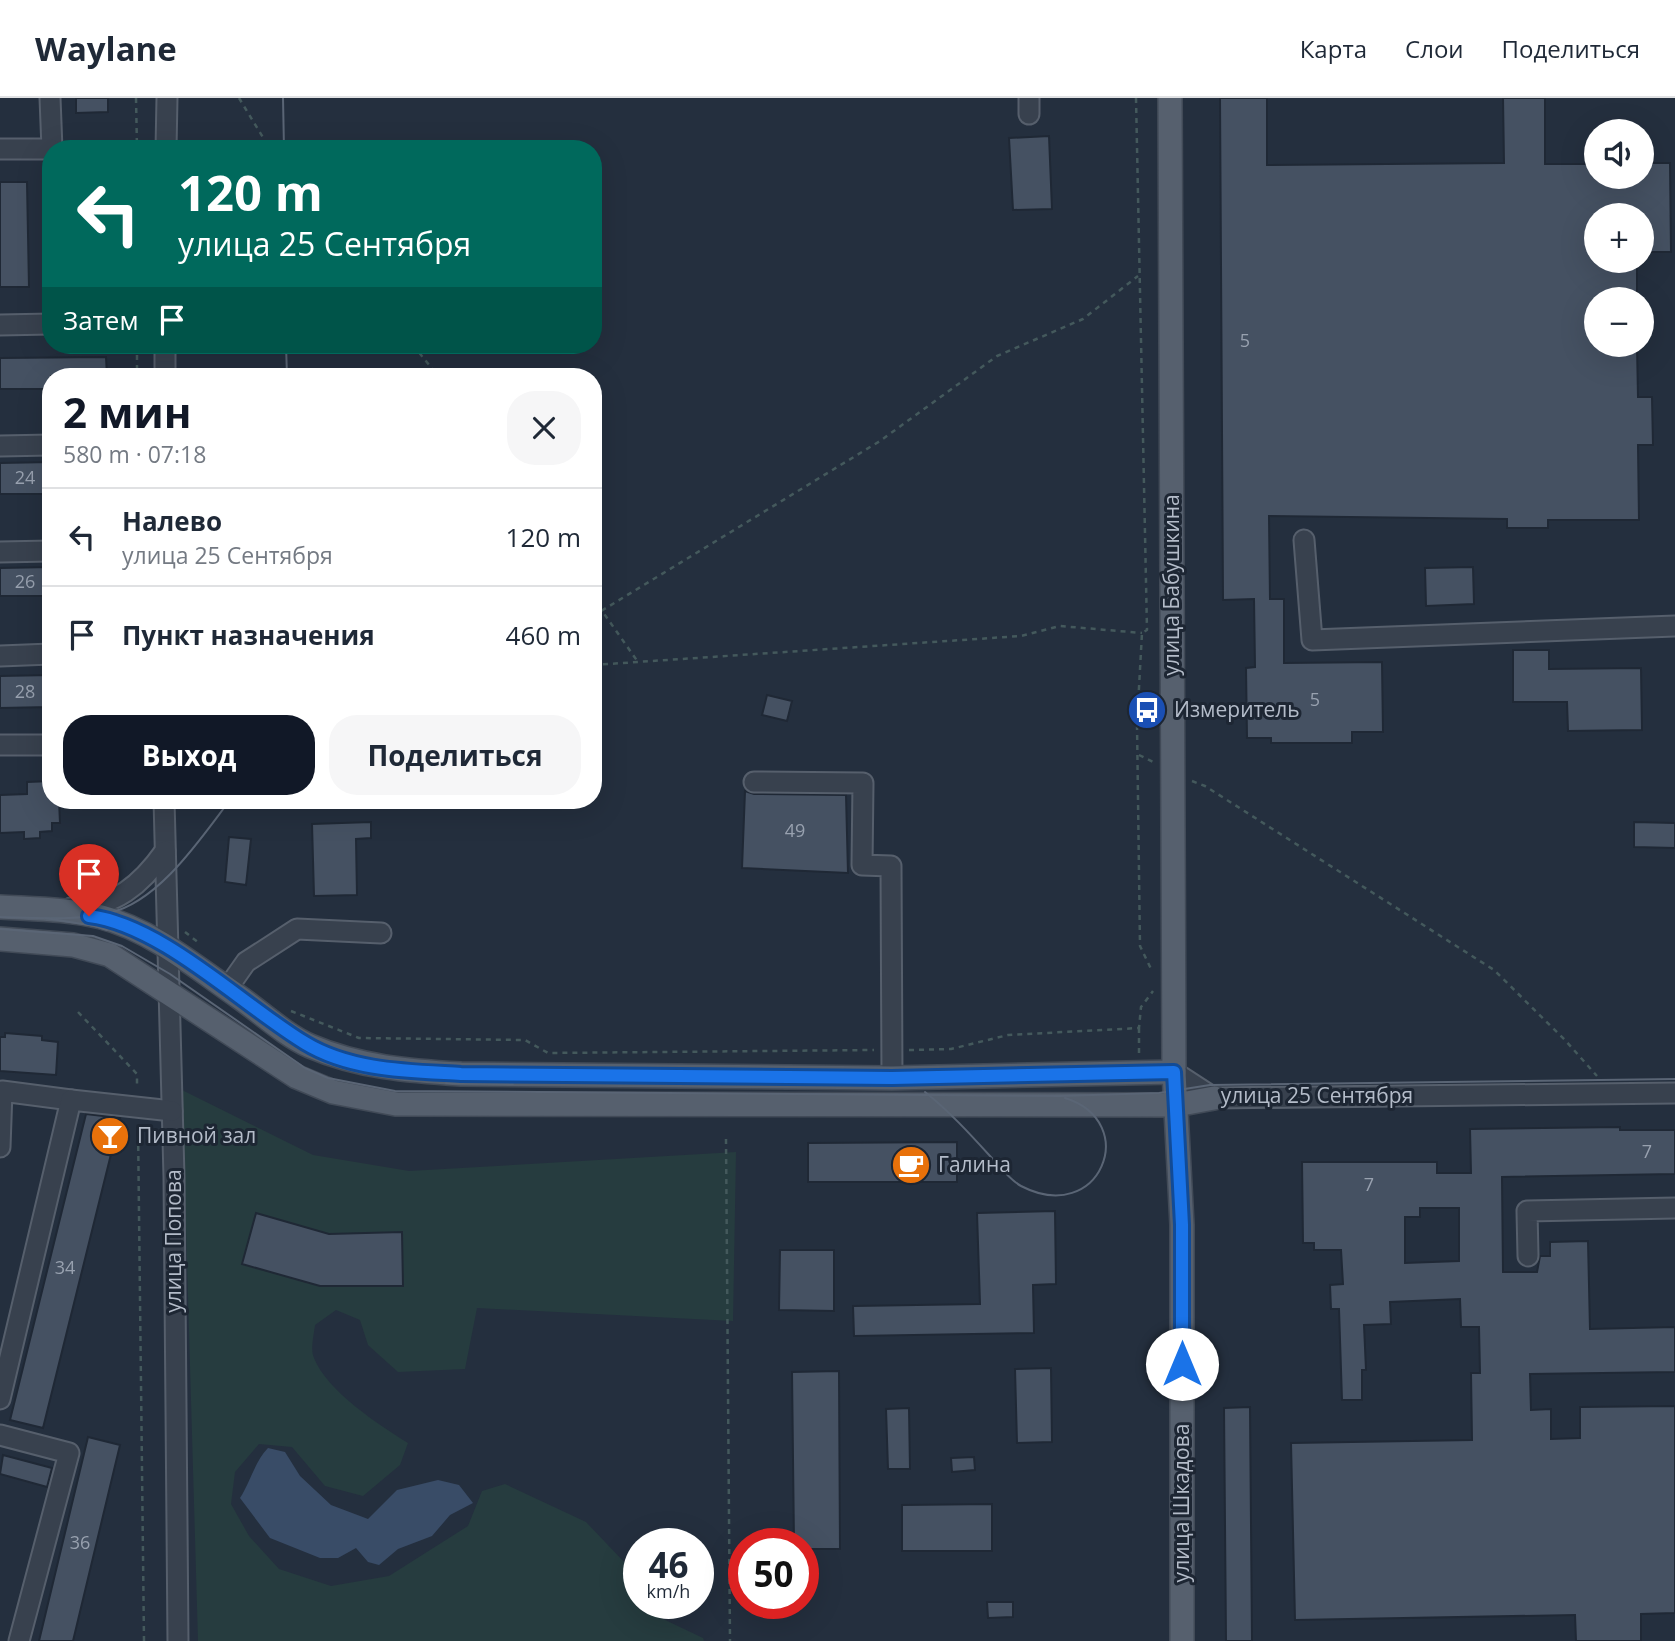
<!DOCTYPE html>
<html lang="ru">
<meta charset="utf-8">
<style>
:root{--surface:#fff;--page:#f6f6f7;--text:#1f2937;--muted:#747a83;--line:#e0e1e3;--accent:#111827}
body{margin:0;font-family:"Open Sans",sans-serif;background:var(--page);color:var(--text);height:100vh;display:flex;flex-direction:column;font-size:26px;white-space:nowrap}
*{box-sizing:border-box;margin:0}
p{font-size:23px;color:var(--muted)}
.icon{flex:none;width:38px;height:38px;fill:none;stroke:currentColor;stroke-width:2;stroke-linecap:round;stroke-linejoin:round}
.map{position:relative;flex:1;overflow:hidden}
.details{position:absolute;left:42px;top:270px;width:560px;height:441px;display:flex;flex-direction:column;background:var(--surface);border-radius:28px;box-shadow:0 7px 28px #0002}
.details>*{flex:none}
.guide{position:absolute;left:42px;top:42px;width:560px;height:214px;border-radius:28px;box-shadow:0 7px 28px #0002;background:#00695c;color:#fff;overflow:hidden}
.fabs{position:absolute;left:1584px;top:21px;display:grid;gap:14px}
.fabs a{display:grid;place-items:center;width:70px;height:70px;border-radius:50%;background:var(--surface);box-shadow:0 7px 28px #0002;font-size:35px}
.speed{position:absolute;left:623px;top:1430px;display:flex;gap:14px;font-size:35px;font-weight:700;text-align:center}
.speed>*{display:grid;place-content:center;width:91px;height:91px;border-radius:50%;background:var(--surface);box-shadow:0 7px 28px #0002;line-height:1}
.speed small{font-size:18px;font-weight:400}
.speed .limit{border:10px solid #d22;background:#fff;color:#111}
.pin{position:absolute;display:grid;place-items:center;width:60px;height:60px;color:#fff;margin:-72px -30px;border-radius:50% 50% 50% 0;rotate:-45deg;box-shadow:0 0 7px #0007}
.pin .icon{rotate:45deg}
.me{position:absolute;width:77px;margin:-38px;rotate:0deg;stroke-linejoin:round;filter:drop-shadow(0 0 5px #0008)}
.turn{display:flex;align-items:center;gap:24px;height:147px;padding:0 21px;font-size:32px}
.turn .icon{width:91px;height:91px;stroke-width:2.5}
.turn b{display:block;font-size:49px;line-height:60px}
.then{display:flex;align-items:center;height:66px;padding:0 21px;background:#0003;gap:14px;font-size:26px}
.round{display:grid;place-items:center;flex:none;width:74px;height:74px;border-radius:28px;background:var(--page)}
.head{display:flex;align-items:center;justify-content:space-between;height:119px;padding:0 21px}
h1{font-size:42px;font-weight:700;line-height:52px;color:var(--accent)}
.cta{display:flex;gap:14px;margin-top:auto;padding:14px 21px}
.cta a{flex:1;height:80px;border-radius:28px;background:var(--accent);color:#fff;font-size:28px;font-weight:700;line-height:80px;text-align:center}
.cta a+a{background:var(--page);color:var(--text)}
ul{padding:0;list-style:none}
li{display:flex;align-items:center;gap:21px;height:98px;padding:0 21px;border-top:2px solid var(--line)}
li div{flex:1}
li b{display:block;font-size:26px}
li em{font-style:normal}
header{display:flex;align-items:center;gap:42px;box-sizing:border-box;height:98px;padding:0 35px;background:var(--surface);border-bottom:2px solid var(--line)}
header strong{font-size:33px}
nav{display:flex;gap:38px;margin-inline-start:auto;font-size:24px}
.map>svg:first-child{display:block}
</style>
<header>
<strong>Waylane</strong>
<nav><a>Карта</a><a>Слои</a><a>Поделиться</a></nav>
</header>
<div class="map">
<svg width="1675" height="1543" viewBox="0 0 1675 1543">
<rect width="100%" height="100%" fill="#242f3e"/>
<path fill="#263c3f" d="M182,992L313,1057L409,1073L736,1054L733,1223L477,1210L465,1271L398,1274L368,1247L360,1222L336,1212L315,1227C314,1236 310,1252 314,1260C327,1293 379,1327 408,1345L400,1367L363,1398L325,1388L292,1349L259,1346L235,1374L231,1406L249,1438L279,1471L331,1488L389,1478L468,1428L482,1393L505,1386L586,1424L626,1466L642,1511L703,1540L704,1543H198Z"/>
<path fill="#394c67" d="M268,1350L285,1354L300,1378L331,1407L368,1421L397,1392L438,1382L459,1387L473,1405L450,1417L432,1438L398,1451L379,1467L368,1464L356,1450L338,1460H320L270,1440L240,1400C250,1385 255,1363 268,1350Z"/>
<g fill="#455162" stroke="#1f2835" stroke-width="2" fill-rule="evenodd">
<polygon points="76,0 108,0 108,14 76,15"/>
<polygon points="1220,0 1267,0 1267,67 1504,65 1503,0 1545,0 1545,66 1596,66 1596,79 1642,79 1642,65 1670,65 1671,154 1642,154 1642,117 1596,117 1596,163 1637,163 1637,201 1596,201 1596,247 1637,247 1638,299 1652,299 1653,347 1638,347 1639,422 1548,422 1548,430 1507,430 1507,421 1269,418 1270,501 1284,501 1284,565 1382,564 1383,634 1352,634 1352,645 1271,645 1271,640 1247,640 1246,570 1255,569 1254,501 1223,502"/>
<polygon points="1049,38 1052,111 1013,112 1009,40"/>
<polygon points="0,84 27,84 29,189 0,189"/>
<polygon points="106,259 107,278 51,278 51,291 0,291 0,260"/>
<polygon points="51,364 51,396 0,396 0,365"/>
<polygon points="51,469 51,498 0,498 0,470"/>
<polygon points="1473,469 1474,506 1426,508 1425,470"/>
<polygon points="1513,552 1549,552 1549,571 1641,570 1642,632 1568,633 1567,604 1513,604"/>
<polygon points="51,577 51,609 0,610 0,578"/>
<polygon points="767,597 792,603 787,623 762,617"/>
<polygon points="51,683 51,702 59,702 60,725 52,725 52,733 40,734 40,740 24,741 24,734 0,735 0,697 27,696 27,684"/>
<polygon points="745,693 754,696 846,697 848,775 742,770"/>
<polygon points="371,724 371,740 356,741 357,797 314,798 312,726"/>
<polygon points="1634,724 1675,725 1675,750 1634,749"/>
<polygon points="229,739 251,741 246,787 225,784"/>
<polygon points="5,935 42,938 42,942 58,944 56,977 0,973 0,939 5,939"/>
<polygon points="86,1016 120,1020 43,1330 10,1322"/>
<path d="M1620,1029V1032H1675V1076L1502,1079L1503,1174H1537L1540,1158H1550V1144L1588,1143L1590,1231L1675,1229V1274L1530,1276L1531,1312L1551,1311V1341L1580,1340V1309L1675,1308V1515L1641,1516V1543H1576L1575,1517L1295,1522L1291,1345L1472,1342L1471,1275H1480L1479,1229H1461L1460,1201L1390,1204L1391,1226L1364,1227L1366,1272H1362V1302H1342L1339,1211H1331L1330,1187L1343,1186L1341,1152H1314V1145H1303L1302,1064H1437V1075H1471L1470,1031ZM1420,1110H1459V1163L1405,1165V1119H1420Z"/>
<polygon points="957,1044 957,1084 808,1084 808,1045"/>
<polygon points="1055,1113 1056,1186 1033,1187 1034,1235 854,1238 853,1208 980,1206 977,1115"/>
<polygon points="256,1115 329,1136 402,1134 403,1188 320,1188 242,1166"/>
<polygon points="780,1152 834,1152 834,1213 779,1212"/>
<polygon points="1051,1270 1052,1344 1017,1345 1015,1271"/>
<polygon points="839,1273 840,1451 803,1451 803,1446 794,1446 792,1274"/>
<polygon points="1250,1309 1252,1543 1226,1543 1224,1310"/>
<polygon points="909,1310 910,1371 888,1371 886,1311"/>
<polygon points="88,1339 120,1347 73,1543 39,1543"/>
<polygon points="3,1357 52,1370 47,1389 0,1376"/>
<polygon points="974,1359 975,1372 952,1374 951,1360"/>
<polygon points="992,1406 992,1453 902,1453 902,1407"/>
<polygon points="987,1504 1013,1504 1013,1519 988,1520"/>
</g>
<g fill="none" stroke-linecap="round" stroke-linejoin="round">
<g stroke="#565f6c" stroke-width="23">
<g id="minor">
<polyline points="50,0 52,51"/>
<polyline points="1029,0 1029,16"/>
<polyline points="0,51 51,51"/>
<polyline points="166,51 167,0"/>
<polyline points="0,227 51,226"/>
<polyline points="165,247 165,278"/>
<polyline points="0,348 51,347"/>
<polyline points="1304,442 1312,542 1675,528"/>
<polyline points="0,454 51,453"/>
<polyline points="0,558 51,556"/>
<polyline points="0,647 51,647"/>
<polyline points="754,684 863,685 862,767 891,768 892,980"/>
<polyline points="164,702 174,1079 178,1543"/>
<path d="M71,810C115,809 141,787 165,753"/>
<polyline points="227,891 246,864 297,831 381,835"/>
<polyline points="1174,974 1214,1000 1675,995"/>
<polyline points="0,1049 2,993 71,1002"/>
<polyline points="1528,1158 1527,1113 1675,1110"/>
<polyline points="0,1301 71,1002 172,1013"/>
<polyline points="0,1337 69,1355 19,1543"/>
</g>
</g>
<g stroke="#414a57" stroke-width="26">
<g id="major">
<polyline points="1170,0 1174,974 1182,1127 1182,1543"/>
<path d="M0,809C33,811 69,811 101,819C152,832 197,870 239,899C262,915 285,937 310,948C359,969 409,973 461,976L892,980L1174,974"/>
<polyline points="0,841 73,847 110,857 297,979 333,994 396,1006 1176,1007 1214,1000"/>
</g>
</g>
<g stroke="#44595c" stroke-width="2.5" stroke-dasharray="5 5" stroke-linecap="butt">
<polyline points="136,0 137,51"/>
<polyline points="239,0 270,51"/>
<polyline points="1136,0 1147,532 1142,535 1137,626 1140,848 1152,873"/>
<polyline points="137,247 137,278"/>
<polyline points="413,247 438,278"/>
<polyline points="593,500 638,564"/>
<polyline points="593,518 880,343 997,258 1083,221 1138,178"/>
<polyline points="593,567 1021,538 1060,528 1142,535"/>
<polyline points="1139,657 1155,665"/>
<polyline points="1192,683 1205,688 1494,872 1565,942 1597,978"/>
<polyline points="185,834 199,845"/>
<polyline points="291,913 359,940 525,942 548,955 874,952"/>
<polyline points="78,914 137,976 137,990"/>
<polyline points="909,952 951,951 1008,937 1139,930 1141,909 1153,893"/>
<polyline points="1139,955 1139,930"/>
<polyline points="138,1028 144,1543"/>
<polyline points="726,1041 730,1543"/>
</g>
<use href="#minor" stroke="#38414e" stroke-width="19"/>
<use href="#major" stroke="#56606e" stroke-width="23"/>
<g stroke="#5a6575" stroke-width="2">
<polyline points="283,0 284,51"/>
<polyline points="286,247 287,278"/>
<path d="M0,819C36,820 74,823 109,815C159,804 201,740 230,702"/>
<polyline points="45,820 95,828 107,832"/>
<polyline points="0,831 93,838 122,848 170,876 305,970 328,980 395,993 1060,998 1159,995 1210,987 1675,981"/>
<polyline points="446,985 513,986"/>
<path d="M925,994C949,1013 970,1036 990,1058C999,1068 1010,1082 1021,1088C1100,1129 1142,1024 1065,1000"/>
</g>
</g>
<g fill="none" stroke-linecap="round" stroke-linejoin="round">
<g stroke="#114b97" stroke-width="18">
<path id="route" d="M89,818C162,827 242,907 305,945C351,973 410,973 461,976L892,980L1174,974L1182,1127V1266"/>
</g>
<use href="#route" stroke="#1a73e8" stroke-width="12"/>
</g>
<defs>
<g id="bus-disc" transform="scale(2.0125)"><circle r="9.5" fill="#1a4fb4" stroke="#1d2633"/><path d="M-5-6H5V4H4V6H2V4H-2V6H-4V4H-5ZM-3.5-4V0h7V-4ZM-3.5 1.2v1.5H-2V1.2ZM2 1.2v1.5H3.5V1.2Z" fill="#fff"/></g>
<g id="bar-disc" transform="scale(2.0125)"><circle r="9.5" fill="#e8710a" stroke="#1d2633"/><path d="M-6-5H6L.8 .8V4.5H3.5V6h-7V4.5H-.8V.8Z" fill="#fff"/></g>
<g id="cafe-disc" transform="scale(2.0125)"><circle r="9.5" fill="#e8710a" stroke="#1d2633"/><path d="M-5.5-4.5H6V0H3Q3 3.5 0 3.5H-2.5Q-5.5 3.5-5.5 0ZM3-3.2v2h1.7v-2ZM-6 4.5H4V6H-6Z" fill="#fff"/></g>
</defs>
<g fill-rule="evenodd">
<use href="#bus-disc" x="1147" y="612"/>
<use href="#bar-disc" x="110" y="1038"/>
<use href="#cafe-disc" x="911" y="1067"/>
</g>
<g text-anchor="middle" stroke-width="6" stroke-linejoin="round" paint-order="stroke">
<g font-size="18" fill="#98a1af">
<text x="1245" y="249">5</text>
<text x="25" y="386">24</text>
<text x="25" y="490">26</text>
<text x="25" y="600">28</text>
<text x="1315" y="608">5</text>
<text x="795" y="739">49</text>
<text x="1647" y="1060">7</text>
<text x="1369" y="1093">7</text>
<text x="65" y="1176">34</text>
<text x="80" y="1451">36</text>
</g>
<g font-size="21" fill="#b4bcc9" stroke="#1d2633">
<text transform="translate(1172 487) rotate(-90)" y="7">улица Бабушкина</text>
<text x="1317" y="1005">улица 25 Сентября</text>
<text transform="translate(174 1143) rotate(-90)" y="7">улица Попова</text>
<text transform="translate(1182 1405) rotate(-90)" y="7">улица Шкадова</text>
</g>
<g font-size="21" fill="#b4bcc9" stroke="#1d2633" text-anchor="start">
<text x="1174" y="619">Измеритель</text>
<text x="137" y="1045">Пивной зал</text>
<text x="938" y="1074">Галина</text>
</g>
</g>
</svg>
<div class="fabs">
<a><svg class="icon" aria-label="sound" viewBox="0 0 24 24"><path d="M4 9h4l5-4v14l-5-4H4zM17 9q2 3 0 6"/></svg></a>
<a>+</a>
<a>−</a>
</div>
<div class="speed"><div>46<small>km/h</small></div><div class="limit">50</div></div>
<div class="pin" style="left:89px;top:818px;background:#d93025"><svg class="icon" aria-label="arrive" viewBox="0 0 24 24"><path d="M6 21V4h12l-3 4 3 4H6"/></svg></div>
<svg class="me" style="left:1182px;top:1266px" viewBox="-20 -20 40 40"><circle r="19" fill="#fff"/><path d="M0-13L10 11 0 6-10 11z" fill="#1a73e8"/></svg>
<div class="guide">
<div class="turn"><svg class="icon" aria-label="left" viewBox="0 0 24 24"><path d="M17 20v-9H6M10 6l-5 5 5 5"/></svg><div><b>120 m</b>улица 25 Сентября</div></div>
<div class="then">Затем<svg class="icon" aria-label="arrive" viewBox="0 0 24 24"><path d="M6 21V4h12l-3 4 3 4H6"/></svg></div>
</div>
<section class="details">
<div class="head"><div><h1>2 мин</h1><p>580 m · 07:18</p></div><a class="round"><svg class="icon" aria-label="close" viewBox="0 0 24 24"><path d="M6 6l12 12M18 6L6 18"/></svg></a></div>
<ul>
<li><svg class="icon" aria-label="left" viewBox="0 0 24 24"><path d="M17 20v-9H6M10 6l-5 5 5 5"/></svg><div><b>Налево</b><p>улица 25 Сентября</p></div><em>120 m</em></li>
<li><svg class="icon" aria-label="arrive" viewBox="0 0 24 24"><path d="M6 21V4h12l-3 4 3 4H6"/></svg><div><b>Пункт назначения</b></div><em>460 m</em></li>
</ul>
<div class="cta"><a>Выход</a><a>Поделиться</a></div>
</section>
</div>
